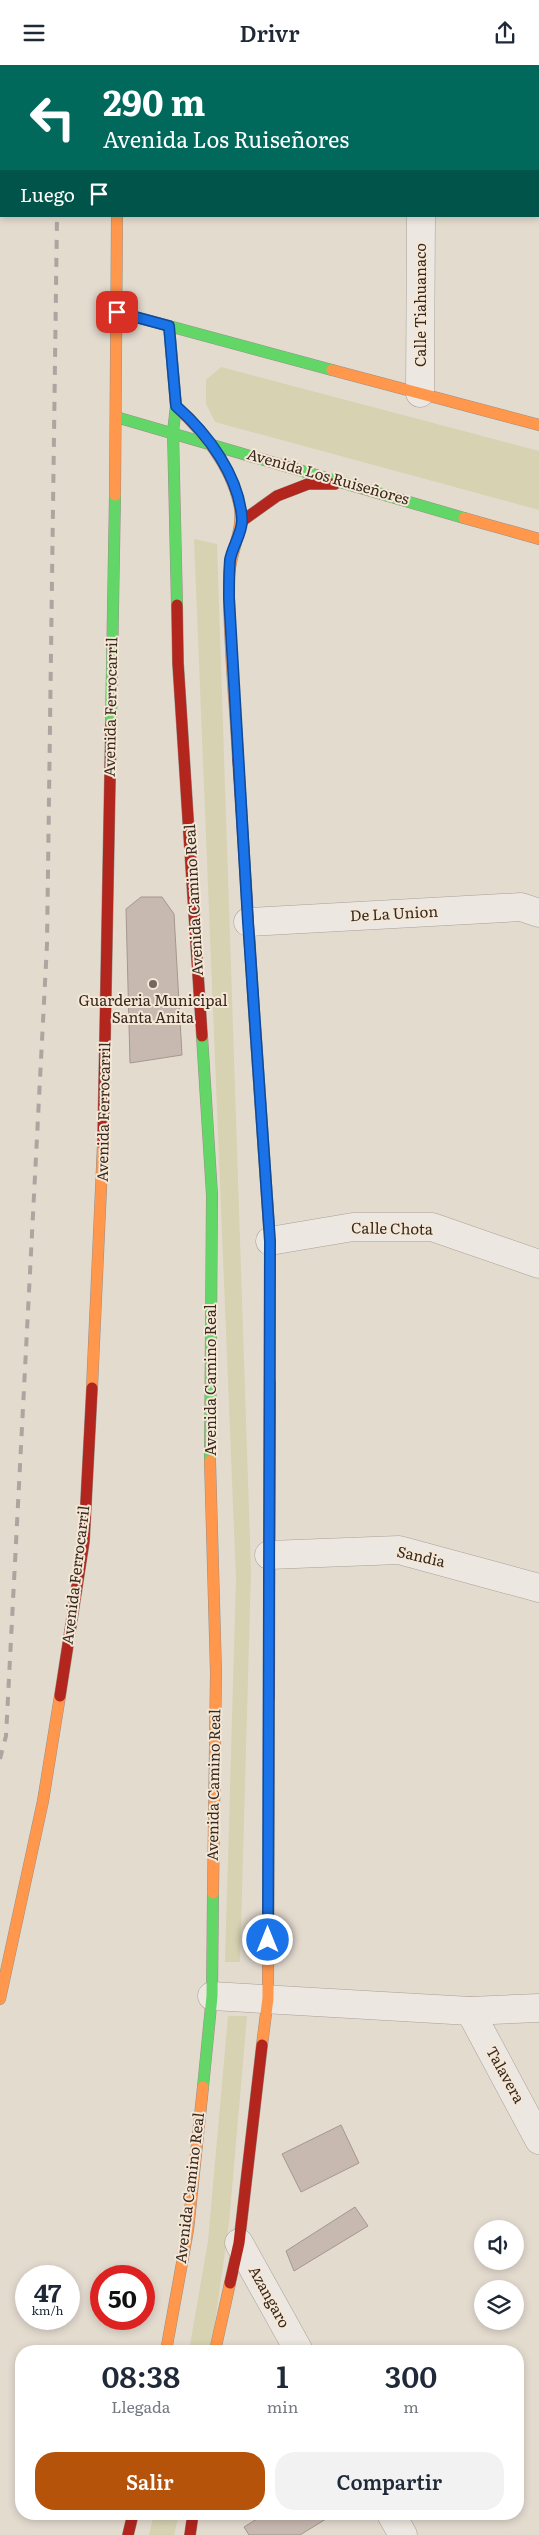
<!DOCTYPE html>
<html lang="es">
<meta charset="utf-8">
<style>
:root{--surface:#fff;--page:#f2f2f3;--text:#1f2937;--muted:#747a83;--accent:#b45309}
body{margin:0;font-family:Literata,serif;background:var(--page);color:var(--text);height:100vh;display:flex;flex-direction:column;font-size:19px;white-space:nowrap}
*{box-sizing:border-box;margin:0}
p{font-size:16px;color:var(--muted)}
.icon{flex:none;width:28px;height:28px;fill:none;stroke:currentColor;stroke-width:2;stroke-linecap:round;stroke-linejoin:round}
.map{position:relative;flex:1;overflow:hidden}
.sheet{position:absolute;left:15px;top:2280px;width:509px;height:175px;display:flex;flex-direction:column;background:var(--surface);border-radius:20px;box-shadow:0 2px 8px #0003}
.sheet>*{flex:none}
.guide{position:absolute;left:0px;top:0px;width:540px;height:152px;box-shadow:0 2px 8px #0003;background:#00695c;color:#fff;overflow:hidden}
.tools{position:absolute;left:474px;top:2155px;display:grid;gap:10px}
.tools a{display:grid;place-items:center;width:50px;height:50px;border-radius:50%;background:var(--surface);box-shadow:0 2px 8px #0003;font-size:25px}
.speed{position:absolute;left:15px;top:2200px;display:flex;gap:10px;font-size:25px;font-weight:700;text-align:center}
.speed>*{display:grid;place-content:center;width:65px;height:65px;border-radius:50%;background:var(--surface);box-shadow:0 2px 8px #0003;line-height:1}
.speed small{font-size:12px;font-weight:400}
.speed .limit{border:8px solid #d22;background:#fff;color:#111}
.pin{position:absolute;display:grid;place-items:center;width:42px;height:42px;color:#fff;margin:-21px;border-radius:10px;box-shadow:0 2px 8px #0006}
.me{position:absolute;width:55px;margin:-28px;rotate:0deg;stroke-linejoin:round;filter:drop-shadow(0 0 4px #0008)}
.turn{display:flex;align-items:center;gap:18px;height:105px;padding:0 20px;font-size:22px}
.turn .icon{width:65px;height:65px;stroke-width:2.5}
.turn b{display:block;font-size:35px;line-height:42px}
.then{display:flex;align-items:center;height:48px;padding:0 20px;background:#0003;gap:10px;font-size:19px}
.eta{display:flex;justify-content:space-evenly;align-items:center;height:85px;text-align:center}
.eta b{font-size:30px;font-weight:600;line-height:35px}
.cta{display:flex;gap:10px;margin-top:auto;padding:10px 20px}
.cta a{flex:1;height:58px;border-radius:20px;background:var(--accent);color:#fff;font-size:20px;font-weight:600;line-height:58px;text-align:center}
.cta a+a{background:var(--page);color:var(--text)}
header{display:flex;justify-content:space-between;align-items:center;height:65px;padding:0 20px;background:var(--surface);font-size:22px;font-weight:600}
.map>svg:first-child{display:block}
</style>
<header><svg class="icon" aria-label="menu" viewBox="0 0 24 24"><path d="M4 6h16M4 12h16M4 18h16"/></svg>Drivr<svg class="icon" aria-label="share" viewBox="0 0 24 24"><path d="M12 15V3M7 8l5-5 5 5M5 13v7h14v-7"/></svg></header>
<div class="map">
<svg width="539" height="2470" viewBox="0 0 539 2470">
<rect width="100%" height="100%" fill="#e4dbcf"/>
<g fill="#d6d2b2">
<polygon points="221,302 539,386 539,445 215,357 206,339 206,315"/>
<polygon points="194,474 217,479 251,1507 240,1897 225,1897 236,1514"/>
<polygon points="228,1951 247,1951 229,2158 211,2286 189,2286 208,2176"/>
<polygon points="154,2449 179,2449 174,2470 149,2470"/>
</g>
<g fill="#c7b9b0" stroke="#a4978e">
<polygon points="141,832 162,832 174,849 182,990 130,998 126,844"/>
<polygon points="341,2060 359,2098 301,2127 282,2089"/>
<polygon points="355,2142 368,2161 294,2206 286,2186"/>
<polygon points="265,2449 334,2449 300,2470 249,2470 244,2462"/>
</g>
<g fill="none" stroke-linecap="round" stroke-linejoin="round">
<g stroke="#a9a097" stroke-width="29">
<g id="street">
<polyline points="422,1 422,0"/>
<polyline points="420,328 421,151"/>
<polyline points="248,857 521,842 539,848"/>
<polyline points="270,1176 353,1162 432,1162 539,1199"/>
<polyline points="269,1490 399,1485 539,1523"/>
<polyline points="212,1931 470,1946 539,1943"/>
<polyline points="470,1946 539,2075"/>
<polyline points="239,2178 299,2286"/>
<polyline points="391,2449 403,2470"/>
</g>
</g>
<g stroke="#999088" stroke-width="12">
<g id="fast">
<polyline points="119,0 119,1"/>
<polyline points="117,247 332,305"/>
<polyline points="169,261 176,341 173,367 177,540"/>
<polyline points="116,352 464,453"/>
<polyline points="111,659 115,430"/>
<polyline points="202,971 212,1130 210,1396"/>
<polyline points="203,2022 212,1931 213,1828"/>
</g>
</g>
<g stroke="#999088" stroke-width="12">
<g id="slow">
<polyline points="332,305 539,360"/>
<path d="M176,341C204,368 230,399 239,438C245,465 230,486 229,512C228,572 235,634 238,694"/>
<polyline points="115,430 117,151"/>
<polyline points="464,453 539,474"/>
<polyline points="254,946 270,1176 270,1317"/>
<polyline points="92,1323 103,1079"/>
<polyline points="210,1396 216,1607 213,1828"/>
<polyline points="0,1934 43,1736 60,1631"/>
<polyline points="262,1980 268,1933 269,1634"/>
<polyline points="166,2286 188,2165 203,2022"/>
<polyline points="215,2286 230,2218"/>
</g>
</g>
<g stroke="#999088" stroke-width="12">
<g id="jam">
<polyline points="242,456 277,431 308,419 335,419"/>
<polyline points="177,540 178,598 202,971"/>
<polyline points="238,694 254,946"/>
<polyline points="103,1079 111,659"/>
<polyline points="60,1631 84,1476 92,1323"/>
<polyline points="269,1634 270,1317"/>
<polyline points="230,2218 239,2178 262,1980"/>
<polyline points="128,2470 133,2449"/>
<polyline points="190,2470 193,2449"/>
</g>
</g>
<use href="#street" stroke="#ece7e0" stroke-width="28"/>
<use href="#fast" stroke="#63d668" stroke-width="11"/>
<use href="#slow" stroke="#ff974d" stroke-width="11"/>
<use href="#jam" stroke="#b3261e" stroke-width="11"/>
<g stroke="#aca6a0" stroke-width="4" stroke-dasharray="9 9" stroke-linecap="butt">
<polyline points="58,1 58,0"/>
<polyline points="0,1694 6,1671 47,879 57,151"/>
</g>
</g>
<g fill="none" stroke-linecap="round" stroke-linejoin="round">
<g stroke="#114b97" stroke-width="12">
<path id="route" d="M117,247L169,261L176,341C208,369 239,411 242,454C243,467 232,482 230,495C229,507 229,520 229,533L248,857L270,1176L268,1875"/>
</g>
<use href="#route" stroke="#1a73e8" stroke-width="9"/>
</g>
<circle fill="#74675d" stroke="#f4e7d5" stroke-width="2" cx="153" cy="919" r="5"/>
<g text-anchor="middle" stroke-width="4" stroke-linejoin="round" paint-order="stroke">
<g font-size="15" fill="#38281f" stroke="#f4e7d5">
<text transform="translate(421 240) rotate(-90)" y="5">Calle Tiahuanaco</text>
<text transform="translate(328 412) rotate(16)" y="5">Avenida Los Ruiseñores</text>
<text transform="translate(111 642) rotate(-89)" y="5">Avenida Ferrocarril</text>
<text transform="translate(194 835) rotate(-93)" y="5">Avenida Camino Real</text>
<text transform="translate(394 849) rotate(-3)" y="5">De La Union</text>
<text transform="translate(104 1047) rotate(-89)" y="5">Avenida Ferrocarril</text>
<text transform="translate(392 1164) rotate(1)" y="5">Calle Chota</text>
<text transform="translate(211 1315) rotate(-90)" y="5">Avenida Camino Real</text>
<text transform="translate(421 1492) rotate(13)" y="5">Sandia</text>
<text transform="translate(76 1510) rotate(-83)" y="5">Avenida Ferrocarril</text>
<text transform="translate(214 1720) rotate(-89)" y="5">Avenida Camino Real</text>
<text transform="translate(505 2010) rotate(61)" y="5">Talavera</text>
<text transform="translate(190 2123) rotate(-83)" y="5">Avenida Camino Real</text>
<text transform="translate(269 2232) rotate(61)" y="5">Azangaro</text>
</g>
<g font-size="15" fill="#38281f" stroke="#f4e7d5">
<text x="153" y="941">Guarderia Municipal<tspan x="153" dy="17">Santa Anita</tspan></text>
</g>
</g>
</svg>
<div class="tools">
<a><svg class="icon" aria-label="sound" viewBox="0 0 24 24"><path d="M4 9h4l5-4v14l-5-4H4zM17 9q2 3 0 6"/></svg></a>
<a><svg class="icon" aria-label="layers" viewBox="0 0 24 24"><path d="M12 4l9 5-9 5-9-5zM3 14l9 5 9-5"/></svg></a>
</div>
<div class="speed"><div>47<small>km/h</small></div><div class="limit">50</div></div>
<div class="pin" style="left:117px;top:247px;background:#d93025"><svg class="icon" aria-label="arrive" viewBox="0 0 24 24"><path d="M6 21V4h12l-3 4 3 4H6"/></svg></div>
<svg class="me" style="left:268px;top:1875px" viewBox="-20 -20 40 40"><circle r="17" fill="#1a73e8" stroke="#fff" stroke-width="3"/><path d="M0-11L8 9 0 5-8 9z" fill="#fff"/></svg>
<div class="guide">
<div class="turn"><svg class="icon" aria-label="left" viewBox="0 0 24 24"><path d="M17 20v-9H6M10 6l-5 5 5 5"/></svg><div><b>290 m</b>Avenida Los Ruiseñores</div></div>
<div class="then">Luego<svg class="icon" aria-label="arrive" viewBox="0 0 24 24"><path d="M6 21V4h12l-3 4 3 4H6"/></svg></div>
</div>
<section class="sheet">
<div class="eta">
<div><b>08:38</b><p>Llegada</p></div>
<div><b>1</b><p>min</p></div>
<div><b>300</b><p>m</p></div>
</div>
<div class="cta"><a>Salir</a><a>Compartir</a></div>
</section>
</div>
